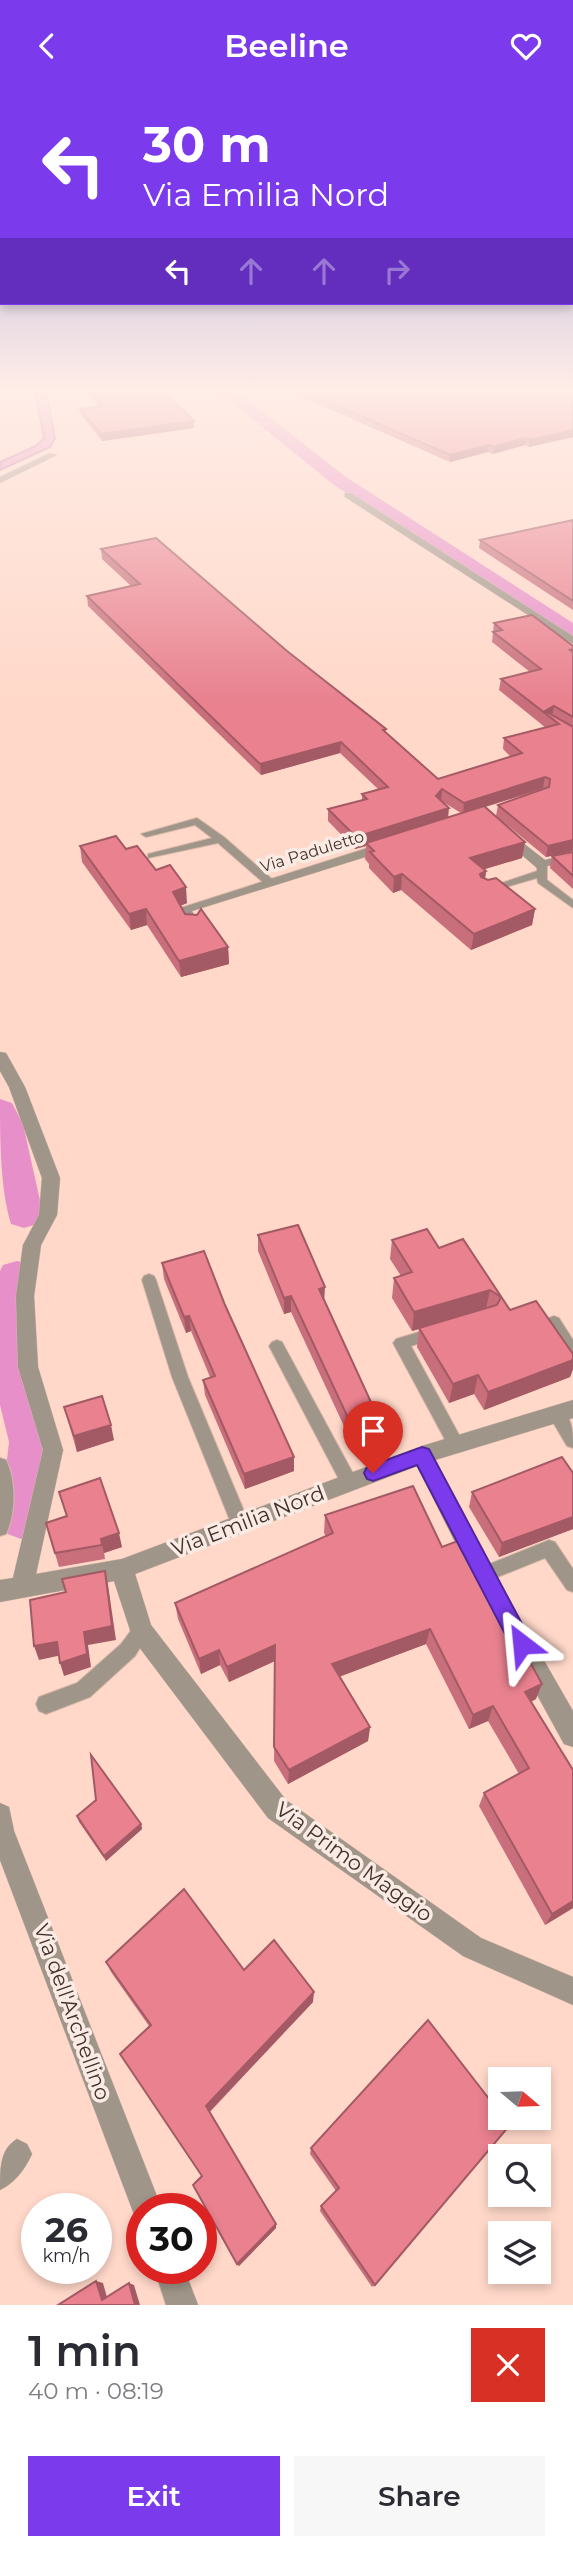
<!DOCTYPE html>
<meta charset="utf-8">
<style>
:root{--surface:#fff;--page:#f7f7f7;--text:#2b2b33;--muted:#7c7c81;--accent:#7c3aed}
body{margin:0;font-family:Montserrat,sans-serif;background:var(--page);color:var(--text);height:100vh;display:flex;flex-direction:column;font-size:26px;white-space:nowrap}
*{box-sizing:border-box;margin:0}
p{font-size:23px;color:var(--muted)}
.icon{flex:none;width:38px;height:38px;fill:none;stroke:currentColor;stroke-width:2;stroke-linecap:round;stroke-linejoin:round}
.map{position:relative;height:2214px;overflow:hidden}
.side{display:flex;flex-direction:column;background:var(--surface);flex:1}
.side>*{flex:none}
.banner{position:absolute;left:0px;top:0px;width:574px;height:214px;box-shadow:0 4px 10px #0003;background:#7c3aed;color:#fff;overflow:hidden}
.needle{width:46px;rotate:109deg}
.tools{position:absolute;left:488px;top:1976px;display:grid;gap:14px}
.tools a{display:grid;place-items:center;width:63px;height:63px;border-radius:0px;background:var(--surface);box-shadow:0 4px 10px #0003;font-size:35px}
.speed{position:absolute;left:21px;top:2102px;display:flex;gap:14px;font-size:35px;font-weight:700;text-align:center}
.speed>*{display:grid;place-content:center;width:91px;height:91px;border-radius:50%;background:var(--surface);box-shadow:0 4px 10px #0003;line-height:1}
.speed small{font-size:18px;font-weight:400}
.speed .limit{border:10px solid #d22;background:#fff;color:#111}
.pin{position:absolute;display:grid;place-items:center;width:60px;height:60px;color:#fff;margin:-72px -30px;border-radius:50% 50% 50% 0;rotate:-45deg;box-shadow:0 0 7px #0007}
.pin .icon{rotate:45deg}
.me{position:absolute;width:77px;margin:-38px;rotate:331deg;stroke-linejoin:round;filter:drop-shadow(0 0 5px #0008)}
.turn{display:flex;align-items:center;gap:24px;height:147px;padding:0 28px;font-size:32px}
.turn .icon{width:91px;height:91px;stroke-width:2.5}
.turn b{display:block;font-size:49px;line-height:60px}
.lanes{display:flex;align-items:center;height:66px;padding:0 28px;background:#0003;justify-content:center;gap:35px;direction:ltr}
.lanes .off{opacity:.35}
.round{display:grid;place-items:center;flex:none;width:74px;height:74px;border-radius:0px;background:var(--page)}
.head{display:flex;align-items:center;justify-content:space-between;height:119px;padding:0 28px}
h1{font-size:42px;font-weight:600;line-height:52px}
.cta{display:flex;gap:14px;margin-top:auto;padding:14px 28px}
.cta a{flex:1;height:80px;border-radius:0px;background:var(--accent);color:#fff;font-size:28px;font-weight:600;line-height:80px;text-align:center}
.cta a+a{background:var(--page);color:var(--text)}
header{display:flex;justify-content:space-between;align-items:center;height:91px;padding:0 28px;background:var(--accent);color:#fff;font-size:32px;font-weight:600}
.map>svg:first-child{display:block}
</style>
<header><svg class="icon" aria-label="back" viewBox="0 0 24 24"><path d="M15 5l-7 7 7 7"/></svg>Beeline<svg class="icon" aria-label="heart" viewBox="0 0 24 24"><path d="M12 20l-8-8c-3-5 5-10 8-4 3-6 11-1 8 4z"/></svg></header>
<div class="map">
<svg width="573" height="2214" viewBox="0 0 573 2214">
<rect width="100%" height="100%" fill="#ffd8c9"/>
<polygon fill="#e78fc9" stroke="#b5739a" stroke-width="2" points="35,301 46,301 55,347 50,356 0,379 0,371 36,355 44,347"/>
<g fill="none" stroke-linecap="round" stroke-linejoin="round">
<g fill="#e78fc9" fill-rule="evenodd">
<polygon points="219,301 237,301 346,386 573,532 573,549 565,547 334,394"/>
<path d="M0,1008L12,1012L23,1033L43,1123L37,1133L24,1137L11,1133C0,1098 0,1047 0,1008Z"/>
<polygon points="17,1170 31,1174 36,1185 28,1265 53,1351 44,1427 37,1442 21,1448 5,1442 0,1430 9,1351 0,1314 0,1180 3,1174"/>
</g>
<g stroke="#d9b7a9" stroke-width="2">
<g id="lane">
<polygon points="197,727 224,746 273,789 273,793 265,793 218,752 148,767 148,763 212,747 195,734 146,746 141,743"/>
<polygon points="542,772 547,775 547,789 573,809 573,817 538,792 537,787 486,802 481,799 537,780 537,775"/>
<polygon points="149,1183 154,1185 156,1189 188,1286 249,1432 246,1438 240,1440 234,1438 231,1432 172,1286 142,1189 144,1185"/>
<polygon points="554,1225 559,1227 573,1249 573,1269 568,1268 546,1231 549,1227"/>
<polygon points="435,1236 440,1238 443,1242 440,1246 411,1255 464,1353 462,1358 456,1360 450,1358 393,1252 396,1248"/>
<polygon points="277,1249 282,1251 355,1386 357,1391 355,1396 349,1399 343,1396 269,1255 272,1251"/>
<path d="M556,1316C573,1322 573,1342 573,1357L567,1355L548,1323L550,1318Z"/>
<path d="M0,1367L6,1369C16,1390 16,1422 6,1443L0,1445Z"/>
<polygon points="549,1449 555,1451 573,1478 573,1501 567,1499 545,1467 483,1492 477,1490 474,1484 477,1478"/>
<polygon points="141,1531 147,1534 150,1540 135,1565 90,1606 46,1623 39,1620 36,1613 39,1606 77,1592 121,1553 135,1534"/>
</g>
</g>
<g stroke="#d9b7a9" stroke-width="1">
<g id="street">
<polygon points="50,362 57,364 0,392 0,386"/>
<polygon points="345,402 351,402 573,545 573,553 345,406"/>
<polygon points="506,739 545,769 573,762 573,770 537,777 501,746 500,743"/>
<polygon points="386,751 393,755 391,758 192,820 200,835 198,838 188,838 177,818"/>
<polygon points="0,961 6,962 25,996 60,1087 57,1124 41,1154 34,1205 38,1276 63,1359 36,1483 122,1468 422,1355 573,1309 573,1327 435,1369 491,1477 573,1620 573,1656 564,1653 475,1491 417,1375 135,1483 151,1534 286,1709 481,1847 573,1886 573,1914 463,1865 268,1727 133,1548 114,1490 0,1511 0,1489 13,1487 43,1359 18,1276 16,1205 23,1154 39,1124 42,1087 9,996 0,980"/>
<polygon points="0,1712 9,1716 14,1740 162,2118 142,2118 142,2131 136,2129 132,2118 0,1769"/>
<path d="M17,2048L27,2053L32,2063C25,2078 15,2092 0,2099C0,2077 0,2058 17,2048Z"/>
<polygon points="154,2177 184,2177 198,2214 166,2214"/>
</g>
</g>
<use href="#lane" fill="#9f9588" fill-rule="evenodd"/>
<use href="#street" fill="#9f9588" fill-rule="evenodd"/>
</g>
<g fill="#c86f7b" fill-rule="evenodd">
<polygon points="87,301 164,301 194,337 102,350 81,324 80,318 99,316"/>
<polygon points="291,301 573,301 573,346 529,356 525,354 493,363 488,361 450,371"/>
<polygon points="573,429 573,519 479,457 480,449"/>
<path d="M101,458L287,560L386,638V642L438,688L511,666L503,658L504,647L546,637L499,599L501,588L530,581L492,551L494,532L573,555V760L546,766L496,725L498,714L544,698L485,716L525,751L522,767L485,778L486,780L485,788L535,818L532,834L471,859L401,799L393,802L369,777V773L365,768L366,755L355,758L328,730V718L362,709V703L378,698L340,662L261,684L88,515L87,505L131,495L102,468ZM443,711L461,722L448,726Z"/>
<polygon points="80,755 126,758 156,779 187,812 180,815 185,823 228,856 229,873 181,886 147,834 131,839 82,771"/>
<polygon points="573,761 573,798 550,777 552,765"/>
<polygon points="258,1144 375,1338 349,1346 291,1221 284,1223 258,1160"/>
<polygon points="463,1148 510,1219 573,1263 573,1278 570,1286 484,1319 474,1303 449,1312 417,1256 419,1238 412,1240 392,1207 394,1187 401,1185 390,1168 392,1149 439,1157"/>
<polygon points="162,1172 225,1214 294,1380 245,1398 205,1304 203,1289 210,1286 191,1240 186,1242 164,1188"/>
<polygon points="64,1316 114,1349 77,1361"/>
<polygon points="573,1382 573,1438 499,1466 469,1416 472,1401"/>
<polygon points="59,1401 122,1456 104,1462 105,1468 59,1476 46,1432 66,1425"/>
<polygon points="325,1424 442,1456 536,1608 531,1611 573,1679 573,1817 545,1834 479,1715 484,1702 519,1683 488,1630 469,1638 426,1553 340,1585 370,1636 368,1650 288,1693 274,1670 275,1570 229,1591 220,1574 201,1583 178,1528 175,1512 326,1445 324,1442"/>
<polygon points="77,1725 141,1733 142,1738 106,1770 79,1731"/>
<polygon points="106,1871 244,1879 313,1911 210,2021 276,2133 276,2137 239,2175 202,2085 120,1963 149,1935 111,1881"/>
<polygon points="428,1929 375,2194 372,2196 320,2120 321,2115 336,2100 310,2063 311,2057"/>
</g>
<g fill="#a35a64">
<polygon points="194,330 194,337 102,350 101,343"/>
<polygon points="573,339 573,346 529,356 530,349"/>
<polygon points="526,347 525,354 493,363 493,356"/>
<polygon points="489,354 488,361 450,371 450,364"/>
<polygon points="554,615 552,626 545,620"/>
<polygon points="341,651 340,662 261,684 260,673"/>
<polygon points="545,686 543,697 463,723 464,712"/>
<polygon points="442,698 441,710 436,705"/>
<polygon points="449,717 448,728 366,752 366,755 355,758 356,746"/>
<polygon points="573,749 573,760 546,766 548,755"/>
<polygon points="525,751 522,767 468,783 470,767"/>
<polygon points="486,780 484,796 480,783"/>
<polygon points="402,783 401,799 393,802 394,786"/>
<polygon points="186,796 187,812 175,817 173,801"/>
<polygon points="146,818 147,834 131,839 129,823"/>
<polygon points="535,818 532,834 471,859 474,843"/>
<polygon points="228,856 229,873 181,886 179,870"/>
<polygon points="325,1196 324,1212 319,1198"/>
<polygon points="490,1199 486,1218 412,1240 414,1221"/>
<polygon points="291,1205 291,1221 284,1223 284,1207"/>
<polygon points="189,1225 191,1240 186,1242 184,1226"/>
<polygon points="573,1269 573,1278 570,1286 484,1319 488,1301"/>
<polygon points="478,1284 474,1303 449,1312 453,1293"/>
<polygon points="376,1322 375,1338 349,1346 350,1331"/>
<polygon points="111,1334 114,1349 77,1361 74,1345"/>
<polygon points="294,1366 294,1380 245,1398 244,1383"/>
<polygon points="573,1426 573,1438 499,1466 502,1452"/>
<polygon points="119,1442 122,1456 104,1462 105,1468 101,1448"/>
<polygon points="105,1480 108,1494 116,1549 88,1554 91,1576 64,1585 60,1572 84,1541"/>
<polygon points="430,1538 426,1553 331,1589 332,1573"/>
<polygon points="57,1551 62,1564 39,1569 34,1555"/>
<polygon points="275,1554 275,1570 229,1591 227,1576"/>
<polygon points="219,1559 220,1574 201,1583 199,1568"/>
<polygon points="542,1593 536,1608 520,1616 525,1601"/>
<polygon points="493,1615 488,1630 469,1638 473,1624"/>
<polygon points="370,1636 368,1650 288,1693 289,1679"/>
<polygon points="141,1733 142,1738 106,1770 104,1765"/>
<polygon points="573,1810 573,1817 545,1834 552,1823"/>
<polygon points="314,1901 313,1911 208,2022 206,2015"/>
<polygon points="276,2133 276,2137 239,2175 237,2173"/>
<polygon points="96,2190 103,2192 108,2210 102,2209"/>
<polygon points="129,2192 134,2194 140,2214 135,2214"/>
</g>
<g fill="#e9818f" stroke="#a35a64" stroke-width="2">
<polygon points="92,301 164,301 194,330 101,343 80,318 104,315"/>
<polygon points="306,301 573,301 573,339 530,349 526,347 493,356 489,354 450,364"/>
<polygon points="573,429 573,510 480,449"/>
<polygon points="156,447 287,560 386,638 383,639 438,688 522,662 504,647 559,633 501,588 541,578 493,541 502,539 494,532 532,524 573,555 573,558 570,559 573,561 573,626 554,615 545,620 573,636 573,749 548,755 498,714 549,696 550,688 545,686 464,712 442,698 436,705 449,717 356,746 328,718 367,708 362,703 388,696 341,651 260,673 87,505 140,493 101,458"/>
<polygon points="484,715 525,751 470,767 486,780 480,783 481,786 488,789 496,787 535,818 474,843 402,783 394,786 370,761 374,760 366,752"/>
<polygon points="116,745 126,758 137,755 156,779 170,774 186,796 173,801 185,823 197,824 201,818 228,856 179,870 146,818 129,823 80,755"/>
<polygon points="573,761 573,785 552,765"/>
<polygon points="298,1134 325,1196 319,1198 376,1322 350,1331 291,1205 284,1207 258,1144"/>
<polygon points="427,1138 439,1157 463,1148 510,1219 536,1210 573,1263 573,1269 488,1301 478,1284 453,1293 419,1237 497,1214 501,1206 490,1199 414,1221 394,1187 412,1181 392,1149"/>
<polygon points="204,1160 225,1214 294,1366 244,1383 203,1289 215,1285 189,1225 184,1226 162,1172"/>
<polygon points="102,1305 111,1334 74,1345 64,1316"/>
<polygon points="562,1366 573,1382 573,1426 502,1452 472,1401"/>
<polygon points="100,1387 119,1442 101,1448 102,1454 55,1462 46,1432 67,1425 59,1401"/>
<polygon points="413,1395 442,1456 463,1448 542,1593 525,1601 573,1679 573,1810 552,1823 484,1702 529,1677 493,1615 473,1624 430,1538 332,1573 370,1636 289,1679 274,1656 275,1554 227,1576 219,1559 199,1568 175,1512 333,1442 325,1424"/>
<polygon points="105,1480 112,1535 84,1541 87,1563 60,1572 57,1551 34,1555 30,1509 66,1501 62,1488"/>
<polygon points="91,1664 141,1733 104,1765 77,1725 96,1709"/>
<polygon points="184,1798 244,1879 274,1849 314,1901 206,2015 276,2133 237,2173 193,2094 202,2085 120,1963 151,1934 106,1871"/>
<polygon points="428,1929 500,2022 500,2026 504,2026 510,2034 375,2194 321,2115 339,2097 311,2057"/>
<polygon points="96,2190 102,2209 129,2192 135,2214 58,2214"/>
</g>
<linearGradient id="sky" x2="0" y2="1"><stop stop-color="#a7a5dc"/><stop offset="0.49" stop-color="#ffede7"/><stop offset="1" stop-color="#ffede7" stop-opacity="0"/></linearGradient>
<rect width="573" height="611" fill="url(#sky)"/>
<polygon fill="#7c3aed" stroke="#51269a" stroke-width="2" points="422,1356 429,1358 529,1546 532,1553 529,1560 522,1563 514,1560 417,1374 373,1390 367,1388 364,1382 367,1376"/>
<g text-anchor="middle" stroke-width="7" stroke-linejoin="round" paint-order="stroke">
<g font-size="16" fill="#40322b" stroke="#fbebe5">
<text transform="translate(312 760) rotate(-17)" y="6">Via Paduletto</text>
</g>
<g font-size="21" fill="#40322b" stroke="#fbebe5">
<text transform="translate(248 1430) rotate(-21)" y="7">Via Emilia Nord</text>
<text transform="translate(354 1771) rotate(36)" y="7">Via Primo Maggio</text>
<text transform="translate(72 1921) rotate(70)" y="7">Via dell'Archellino</text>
</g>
</g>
</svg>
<div class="tools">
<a><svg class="needle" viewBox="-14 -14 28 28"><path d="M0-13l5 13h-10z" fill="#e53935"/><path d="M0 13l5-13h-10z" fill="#7c7c81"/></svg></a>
<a><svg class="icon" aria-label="search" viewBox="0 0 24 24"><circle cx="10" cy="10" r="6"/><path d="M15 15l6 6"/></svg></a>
<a><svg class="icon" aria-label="layers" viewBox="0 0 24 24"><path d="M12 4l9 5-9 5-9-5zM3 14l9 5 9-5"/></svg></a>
</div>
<div class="speed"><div>26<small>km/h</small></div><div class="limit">30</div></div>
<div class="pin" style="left:373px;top:1382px;background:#d93025"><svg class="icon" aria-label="arrive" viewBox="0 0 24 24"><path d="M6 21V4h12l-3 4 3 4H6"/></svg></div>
<svg class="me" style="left:522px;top:1553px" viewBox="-20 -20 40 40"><path d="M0-17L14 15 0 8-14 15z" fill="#7c3aed" stroke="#fff" stroke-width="4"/></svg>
<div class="banner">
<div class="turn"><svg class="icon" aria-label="left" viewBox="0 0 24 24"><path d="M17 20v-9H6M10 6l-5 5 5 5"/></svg><div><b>30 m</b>Via Emilia Nord</div></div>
<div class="lanes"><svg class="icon" aria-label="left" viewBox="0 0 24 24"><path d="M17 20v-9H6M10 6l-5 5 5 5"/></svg><svg class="icon off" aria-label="ahead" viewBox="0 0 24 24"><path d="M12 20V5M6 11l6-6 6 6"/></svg><svg class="icon off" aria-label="ahead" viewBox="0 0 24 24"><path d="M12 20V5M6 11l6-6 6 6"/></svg><svg class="icon off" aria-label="right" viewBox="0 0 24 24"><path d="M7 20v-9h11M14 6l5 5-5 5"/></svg></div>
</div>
</div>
<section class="side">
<div class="head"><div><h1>1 min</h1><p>40 m · 08:19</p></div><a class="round" style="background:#d93025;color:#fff"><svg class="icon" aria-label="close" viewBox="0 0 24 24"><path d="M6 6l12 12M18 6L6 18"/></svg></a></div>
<div class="cta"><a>Exit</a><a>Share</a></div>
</section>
